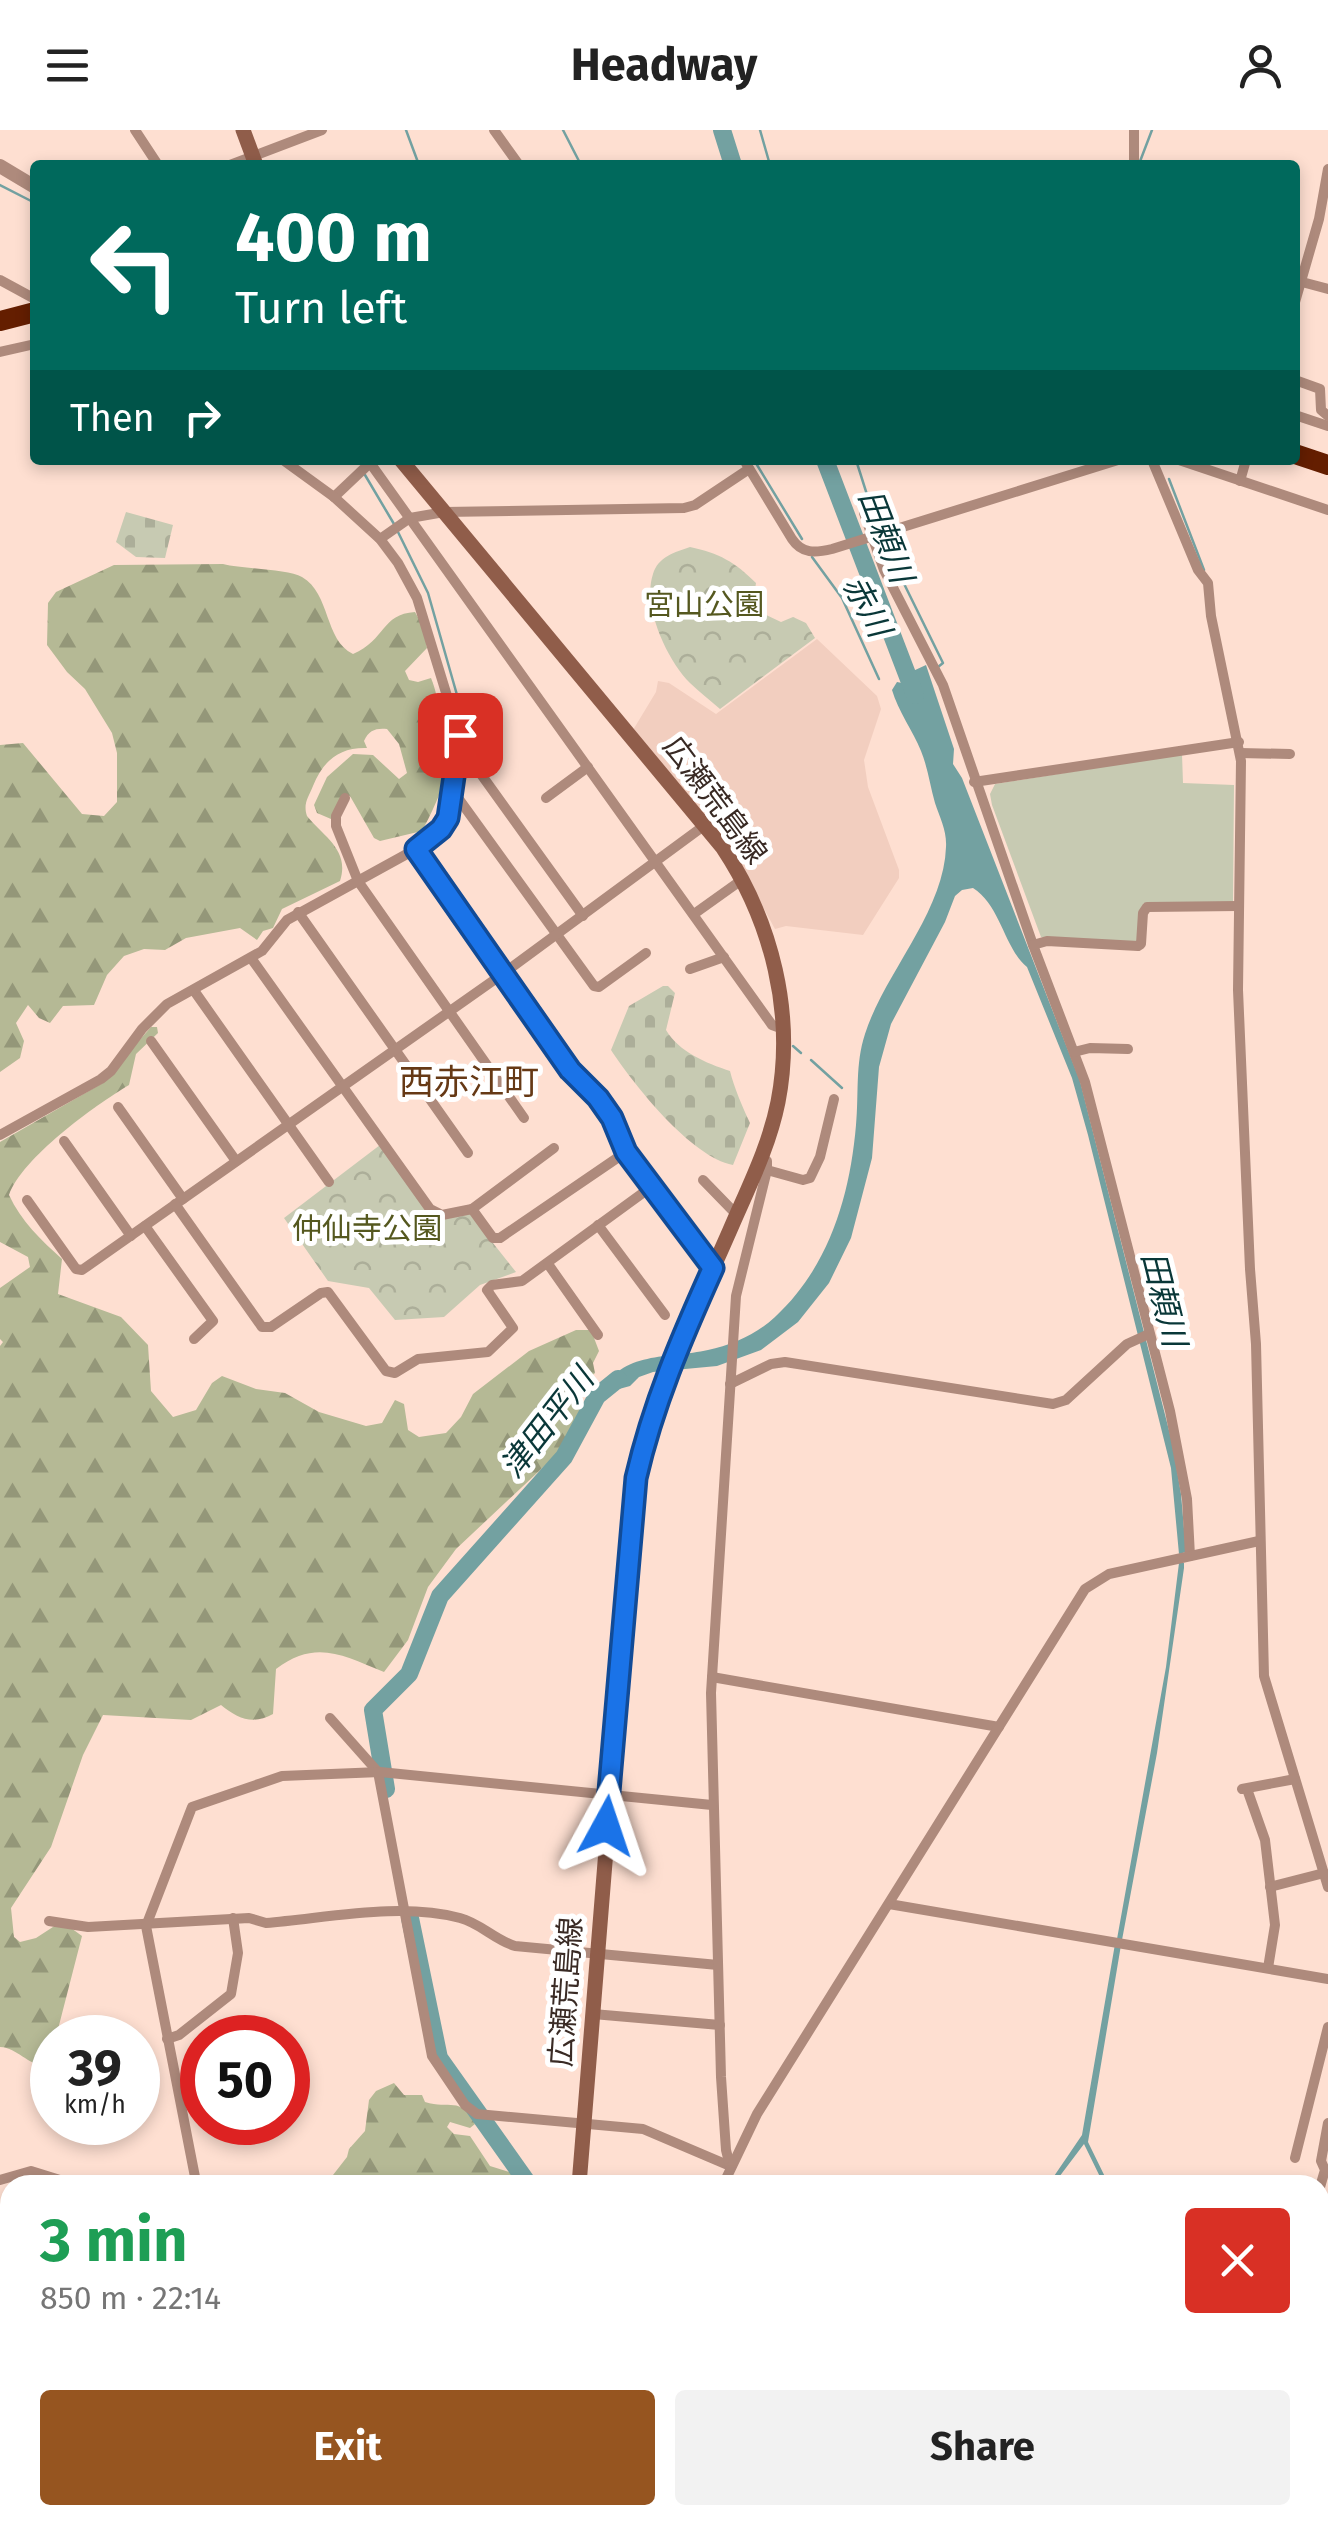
<!DOCTYPE html>
<meta charset="utf-8">
<style>
:root{--surface:#fff;--page:#f2f2f2;--text:#222;--muted:#767676;--accent:#965520}
body{margin:0;font-family:"Fira Sans","Noto Sans JP",sans-serif;background:var(--page);color:var(--text);height:100vh;display:flex;flex-direction:column;font-size:38px;white-space:nowrap}
*{box-sizing:border-box;margin:0}
p{font-size:32px;color:var(--muted)}
.icon{flex:none;width:55px;height:55px;fill:none;stroke:currentColor;stroke-width:2;stroke-linecap:round;stroke-linejoin:round}
.map{position:relative;flex:1;overflow:hidden}
.sheet{position:absolute;left:0px;top:2045px;width:1330px;height:350px;display:flex;flex-direction:column;background:var(--surface);border-radius:30px 30px 0 0;box-shadow:0 5px 15px #0003}
.sheet>*{flex:none}
.hud{position:absolute;left:30px;top:30px;width:1270px;height:305px;border-radius:10px;box-shadow:0 5px 15px #0003;background:#00695c;color:#fff;overflow:hidden}
.speed{position:absolute;left:30px;top:1885px;display:flex;gap:20px;font-size:50px;font-weight:700;text-align:center}
.speed>*{display:grid;place-content:center;width:130px;height:130px;border-radius:50%;background:var(--surface);box-shadow:0 5px 15px #0003;line-height:1}
.speed small{font-size:25px;font-weight:400}
.speed .limit{border:15px solid #d22;background:#fff;color:#111}
.pin{position:absolute;display:grid;place-items:center;width:85px;height:85px;color:#fff;margin:-42px;border-radius:20px;box-shadow:0 5px 15px #0006}
.me{position:absolute;width:110px;margin:-55px;rotate:5deg;stroke-linejoin:round;filter:drop-shadow(0 0 8px #0008)}
.turn{display:flex;align-items:center;gap:35px;height:210px;padding:0 40px;font-size:45px}
.turn .icon{width:130px;height:130px;stroke-width:2.5}
.turn b{display:block;font-size:70px;line-height:85px}
.then{display:flex;align-items:center;height:95px;padding:0 40px;background:#0003;gap:20px;font-size:38px}
.round{display:grid;place-items:center;flex:none;width:105px;height:105px;border-radius:10px;background:var(--page)}
.summary{display:flex;align-items:center;justify-content:space-between;height:170px;padding:0 40px}
h1{font-size:60px;font-weight:700;line-height:75px;color:#1e9e55}
.button{display:flex;gap:20px;margin-top:auto;padding:20px 40px}
.button a{flex:1;height:115px;border-radius:10px;background:var(--accent);color:#fff;font-size:40px;font-weight:700;line-height:115px;text-align:center}
.button a+a{background:var(--page);color:var(--text)}
header{display:flex;justify-content:space-between;align-items:center;height:130px;padding:0 40px;background:var(--surface);font-size:45px;font-weight:700}
.map>svg:first-child{display:block}
</style>
<header><svg class="icon" aria-label="menu" viewBox="0 0 24 24"><path d="M4 6h16M4 12h16M4 18h16"/></svg>Headway<svg class="icon" aria-label="person" viewBox="0 0 24 24"><circle cx="12" cy="8" r="4"/><path d="M4 21q1-7 8-7t8 7"/></svg></header>
<div class="map">
<svg width="1328" height="2395" viewBox="0 0 1328 2395">
<defs>
<pattern id="forest-firs" width="22" height="20" patternUnits="userSpaceOnUse" patternTransform="scale(2.5)"><rect width="22" height="20" fill="#b5b995"/><path d="M5 1l3.5 6h-7zM16 11l3.5 6h-7z" fill="#949779"/></pattern>
<pattern id="cemetery-stones" width="16" height="16" patternUnits="userSpaceOnUse" patternTransform="scale(2.5)"><rect width="16" height="16" fill="#c7cab2"/><path d="M2 7V4a2 2 0 0 1 4 0v3zM10 15v-3a2 2 0 0 1 4 0v3z" fill="#acae99"/></pattern>
<pattern id="park-crowns" width="20" height="18" patternUnits="userSpaceOnUse" patternTransform="scale(2.5)"><rect width="20" height="18" fill="#c7cab2"/><path d="M2 6a3 3 0 1 1 6 0M12 15a3 3 0 1 1 6 0" fill="none" stroke="#acae99"/></pattern>
</defs>
<rect width="100%" height="100%" fill="#fedfd1"/>
<polygon fill="#f2cebf" points="817,509 877,566 881,579 864,630 868,657 899,740 899,748 863,805 786,796 775,799 731,719 633,600 656,562 658,551 669,553 716,584"/>
<polygon fill="#c7cab2" points="1182,624 1183,653 1234,655 1233,774 1144,773 1140,780 1139,810 1134,814 1041,807 992,675 990,664 995,654"/>
<g fill="url(#forest-firs)">
<path d="M223,434C243,439 288,439 302,447C331,464 324,510 353,524C386,510 381,484 415,482L424,498L427,518L405,541L409,550L418,552L431,548C436,559 438,576 443,585C445,588 452,593 453,597C462,618 433,682 422,701L380,711L374,708L350,666L344,664L331,689L317,683L314,675L327,647L353,624L373,625L399,649L407,643L399,614L387,599C376,598 369,600 364,611L367,618C339,617 323,631 313,656C308,668 303,674 307,686C324,707 350,720 340,751L282,779L273,798L263,801L257,810L240,798L186,808L165,820L144,819L124,826L107,845L94,875L63,876L50,893L39,888L28,875L16,893L24,911L20,928L0,942V615L23,613L82,684L104,686L117,672V623L112,603L85,559L67,542L47,515L48,473L56,462L114,435Z"/>
<path d="M151,897H157L158,903L136,924L129,955C94,976 22,1028 9,1065C21,1091 41,1110 62,1129L58,1164L121,1187L148,1215L151,1261L173,1287L196,1280L212,1253L222,1246L256,1259L285,1263L319,1282L366,1296L382,1293L395,1270L404,1274L408,1300L419,1307L446,1303L461,1287L473,1264L529,1221L576,1200H591L599,1221L593,1233L595,1243C585,1251 583,1260 572,1267L570,1273L587,1275L554,1327L456,1419L428,1457L408,1510L384,1542C342,1525 316,1509 276,1539L273,1584C253,1595 238,1589 221,1575L191,1590L103,1585L83,1625L51,1717L11,1778L14,1807L20,1812L36,1808L56,1795L71,1798L82,1806L56,1907L52,1908L48,1935C28,1937 19,1918 0,1917V1216L3,1212L0,1209V1158L30,1137L28,1127L0,1112V1012L101,954Z"/>
<path d="M394,1953L404,1965H422L425,1972C450,1980 460,1965 475,1994L470,1998L450,1992L447,1997L454,2004L470,2006L490,2036L516,2044L524,2055H332L333,2045L347,2027L349,2019L365,2001L369,1970L376,1961Z"/>
<polygon points="0,2236 10,2247 10,2308 0,2312"/>
<polygon points="66,2385 173,2385 176,2395 63,2395"/>
</g>
<g fill="url(#cemetery-stones)">
<polygon points="126,382 173,395 165,428 136,427 116,412"/>
<path d="M663,856H668L675,863L666,900C679,922 706,933 730,941C734,957 742,976 750,993L733,1035C691,1027 634,955 611,920L629,876Z"/>
</g>
<g fill="url(#park-crowns)">
<path d="M690,417C719,423 735,432 756,453L754,466L758,481L781,492L793,487L806,493L815,508L720,579C710,570 699,562 690,553C667,530 642,476 653,444C658,427 675,422 690,417Z"/>
<polygon points="380,1015 428,1081 470,1084 516,1142 480,1155 444,1187 395,1190 369,1158 328,1151 284,1088"/>
</g>
<g fill="#73a1a1">
<path d="M926,535L954,619L953,634L962,648L1080,951L1173,1316L1181,1364L1186,1422L1179,1424L1171,1338L1088,1005L1072,948L1027,837C1004,818 1001,776 973,758L962,760L955,766L945,792L891,894L879,937L872,1028L851,1108L829,1153L798,1192L761,1220L717,1236L653,1242L639,1247L630,1256L601,1264C621,1220 669,1229 708,1220C732,1215 757,1204 775,1187C829,1137 850,1066 856,995C859,964 855,934 865,904C884,844 944,782 946,717C947,701 940,688 935,673C930,656 928,638 921,621C913,601 898,581 892,560L897,552L902,553L900,547Z"/>
<polygon points="1179,1433 1184,1433 1184,1438 1157,1623 1122,1810 1117,1809 1166,1537"/>
<polygon points="1115,1814 1121,1815 1088,2012 1109,2055 1104,2055 1084,2014 1053,2055 1048,2055 1082,2005"/>
</g>
<g fill="none" stroke-linecap="round" stroke-linejoin="round">
<g stroke="#73a1a1" stroke-width="2.5">
<polyline points="406,0 419,35"/>
<polyline points="563,0 581,35"/>
<polyline points="760,0 770,35"/>
<polyline points="1139,34 1152,0"/>
<polyline points="0,55 35,73"/>
<polyline points="754,330 802,409"/>
<polyline points="856,330 877,396"/>
<polyline points="365,345 394,394"/>
<polyline points="1169,349 1204,440"/>
<polyline points="397,400 428,463 461,579 462,600"/>
<polyline points="883,411 943,533 938,537"/>
<polyline points="812,427 842,468 879,549"/>
<polyline points="793,916 801,923"/>
<polyline points="811,930 842,958"/>
<polyline points="1097,2395 1099,2385"/>
</g>
<g stroke="#73a1a1" stroke-width="18">
<polyline points="722,0 733,35"/>
<polyline points="825,330 915,565"/>
<polyline points="386,1659 373,1580 409,1544 440,1466 564,1327 597,1266 618,1249"/>
<polyline points="410,1788 439,1928 529,2055"/>
</g>
<g stroke="#ae8a7c" stroke-width="10">
<polyline points="135,0 158,35"/>
<polyline points="494,0 519,35"/>
<polyline points="230,35 322,0"/>
<polyline points="1134,35 1134,0"/>
<polyline points="0,150 35,169"/>
<polyline points="1302,152 1328,159"/>
<polyline points="1295,172 1319,89 1328,39"/>
<polyline points="0,222 35,214"/>
<polyline points="1295,250 1320,259 1321,280 1328,286"/>
<polyline points="1295,285 1328,296"/>
<polyline points="368,330 772,895 783,899"/>
<path d="M744,330L792,409C802,424 815,423 832,419L1118,330"/>
<polyline points="1152,330 1198,440 1208,453 1211,486 1241,631 1238,860 1250,1139 1256,1214 1264,1546 1328,1757"/>
<polyline points="1179,330 1328,380"/>
<polyline points="1240,351 1246,330"/>
<polyline points="334,367 372,331"/>
<polyline points="864,383 884,440 943,555 1033,815 1085,952 1170,1281 1187,1369 1190,1426"/>
<polyline points="380,409 410,388 444,382 684,378 695,375 749,339"/>
<polyline points="460,615 583,786"/>
<polyline points="1240,623 1290,624"/>
<polyline points="974,652 1239,612"/>
<polyline points="453,661 594,856 599,857 646,823"/>
<polyline points="345,668 336,686 336,696 358,751 524,988"/>
<polyline points="546,668 588,637"/>
<polyline points="416,719 570,940 598,968 612,988 626,1022 713,1138"/>
<polyline points="298,782 468,1023"/>
<polyline points="694,784 743,749"/>
<polyline points="1033,815 1047,811 1138,816 1141,814 1143,783 1147,777 1238,776"/>
<polyline points="251,828 430,1079 442,1085 472,1079 493,1108 500,1108 626,1022"/>
<polyline points="690,839 724,827"/>
<polyline points="195,862 329,1052"/>
<polyline points="151,911 236,1031"/>
<polyline points="1074,922 1090,918 1128,919"/>
<polyline points="118,977 183,1069"/>
<polyline points="0,1005 101,949 111,941 142,899 167,874 262,821 287,790 416,719 441,699 448,688 457,639 459,605 417,468 398,433 380,409 334,367 283,330"/>
<polyline points="64,1011 131,1106"/>
<polyline points="767,1040 803,1050 810,1048 820,1027 834,969"/>
<polyline points="703,1050 736,1084"/>
<polyline points="27,1070 76,1139 82,1140 504,843 705,695"/>
<polyline points="175,1074 262,1197 271,1197 321,1163 328,1162 386,1241 395,1243 418,1229 488,1222 513,1198 487,1160 492,1155 522,1151 651,1057"/>
<polyline points="472,1079 554,1018"/>
<polyline points="598,1095 665,1185"/>
<polyline points="145,1096 213,1191 194,1209"/>
<polyline points="548,1134 598,1205"/>
<polyline points="730,1254 771,1234 785,1232 1053,1274 1066,1270 1127,1214 1149,1204"/>
<polyline points="712,1547 999,1597"/>
<polyline points="330,1588 378,1642 432,1926 465,1975 477,1984 643,1999 730,2036"/>
<polyline points="1242,1659 1295,1649"/>
<polyline points="1247,1659 1265,1710 1275,1795 1268,1838"/>
<polyline points="1270,1757 1324,1743"/>
<polyline points="889,1774 1328,1849"/>
<path d="M49,1791L88,1797L249,1788L266,1793C328,1788 399,1772 460,1788C480,1793 495,1810 515,1816L718,1835"/>
<polyline points="593,1884 720,1895"/>
<polyline points="167,1909 179,1905 231,1864 238,1823 233,1788"/>
<polyline points="1295,2028 1328,1897"/>
<polyline points="730,2036 726,2020 721,1947 711,1563 736,1166 767,1040 767,1031 762,1027"/>
<polyline points="0,2050 31,2041 76,2055"/>
<polyline points="182,2055 196,2052 146,1796 192,1677 282,1646 380,1642 712,1675"/>
<polyline points="723,2055 757,1984 1085,1459 1109,1444 1259,1411"/>
<polyline points="1320,2057 1325,2040 1321,2031 1328,1993"/>
<polyline points="502,2395 504,2385"/>
<polyline points="717,2395 721,2385"/>
<polyline points="1230,2395 1232,2385"/>
</g>
<polyline stroke="#ae8a7c" stroke-width="14" points="0,36 35,57"/>
<g stroke="#905d4a" stroke-width="15">
<polyline points="243,0 256,35"/>
<path d="M401,330L723,718C772,792 795,884 778,972C769,1017 748,1058 730,1100C694,1182 656,1261 636,1348L579,2055"/>
<polyline points="541,2395 544,2385"/>
</g>
<g stroke="#641e00" stroke-width="20">
<polyline points="0,191 35,182"/>
<polyline points="1295,324 1328,335"/>
</g>
</g>
<g fill="none" stroke-linecap="round" stroke-linejoin="round">
<g stroke="#114b97" stroke-width="25">
<path id="route" d="M460,605L448,688L441,699L416,719L570,940L598,968L612,988L626,1022L713,1138C682,1207 653,1274 636,1348L606,1696"/>
</g>
<use href="#route" stroke="#1a73e8" stroke-width="18"/>
</g>
<g text-anchor="middle" stroke-width="10" stroke-linejoin="round" paint-order="stroke">
<g font-size="30" fill="#55581f" stroke="#fff">
<text x="704" y="485">宮山公園</text>
<text x="367" y="1109">仲仙寺公園</text>
</g>
<g font-size="30" fill="#392a24" stroke="#fff">
<text transform="translate(715 670) rotate(53)" y="10">広瀬荒島線</text>
<text transform="translate(566 1862) rotate(-86)" y="10">広瀬荒島線</text>
</g>
<g font-size="32" font-style="italic" fill="#093738" stroke="#fff">
<text transform="translate(886 406) rotate(69)" y="11">田頼川</text>
<text transform="translate(867 476) rotate(62)" y="11">赤川</text>
<text transform="translate(1164 1169) rotate(76)" y="11">田頼川</text>
<text transform="translate(547 1293) rotate(-52)" y="11">津田平川</text>
</g>
<g font-size="35" fill="#663915" stroke="#fff">
<text x="469" y="964">西赤江町</text>
</g>
</g>
</svg>
<div class="speed"><div>39<small>km/h</small></div><div class="limit">50</div></div>
<div class="pin" style="left:460px;top:605px;background:#d93025"><svg class="icon" aria-label="arrive" viewBox="0 0 24 24"><path d="M6 21V4h12l-3 4 3 4H6"/></svg></div>
<svg class="me" style="left:606px;top:1696px" viewBox="-20 -20 40 40"><path d="M0-17L14 15 0 8-14 15z" fill="#1a73e8" stroke="#fff" stroke-width="4"/></svg>
<div class="hud">
<div class="turn"><svg class="icon" aria-label="left" viewBox="0 0 24 24"><path d="M17 20v-9H6M10 6l-5 5 5 5"/></svg><div><b>400 m</b>Turn left</div></div>
<div class="then">Then<svg class="icon" aria-label="right" viewBox="0 0 24 24"><path d="M7 20v-9h11M14 6l5 5-5 5"/></svg></div>
</div>
<section class="sheet">
<div class="summary"><div><h1>3 min</h1><p>850 m · 22:14</p></div><a class="round" style="background:#d93025;color:#fff"><svg class="icon" aria-label="close" viewBox="0 0 24 24"><path d="M6 6l12 12M18 6L6 18"/></svg></a></div>
<div class="button"><a>Exit</a><a>Share</a></div>
</section>
</div>
